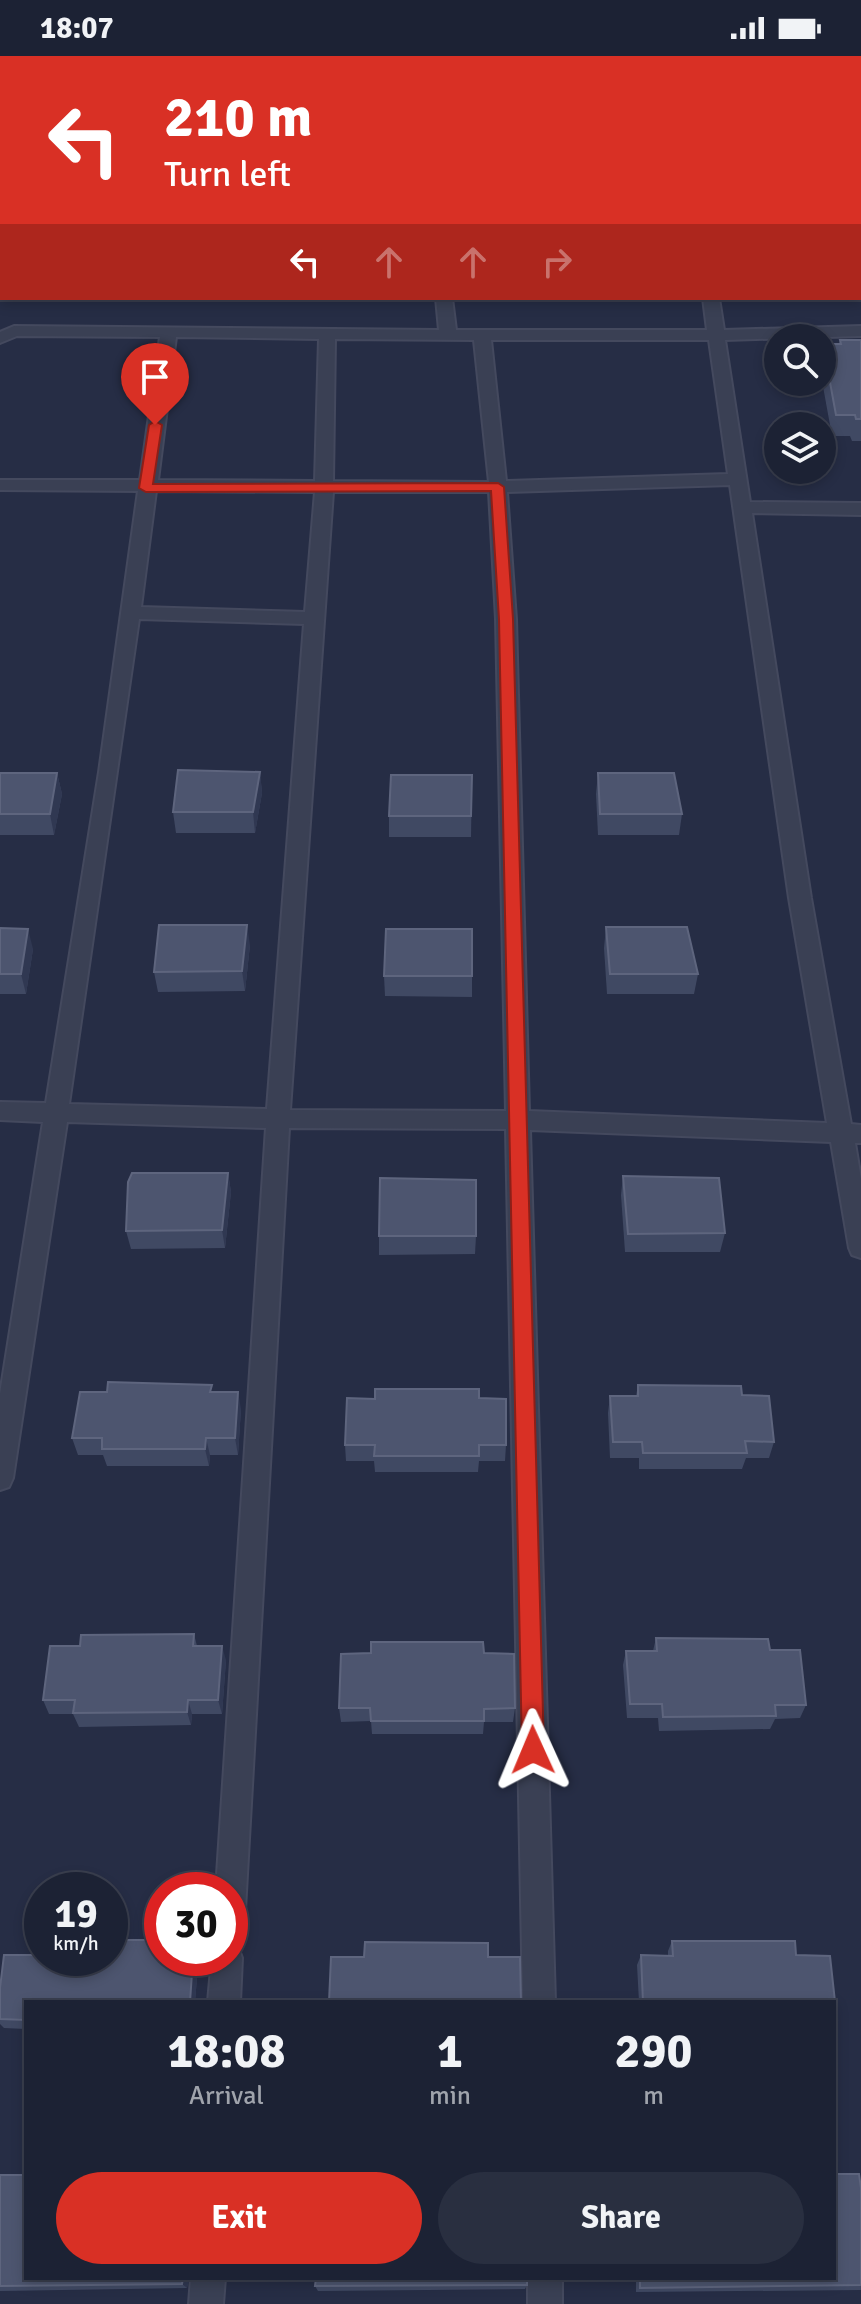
<!DOCTYPE html>
<style>
:root{--surface:#1c2234;--page:#292f40;--text:#f1f3f6;--muted:#a0a4ac;--line:#3a3f4f;--accent:#d93025}
body{margin:0;font-family:Signika,sans-serif;background:var(--page);color:var(--text);height:100vh;display:flex;flex-direction:column;font-size:30px;white-space:nowrap}
*{box-sizing:border-box;margin:0}
p{font-size:26px;color:var(--muted)}
.icon{flex:none;width:44px;height:44px;fill:none;stroke:currentColor;stroke-width:2;stroke-linecap:round;stroke-linejoin:round}
.map{position:relative;flex:1;overflow:hidden}
.sheet{position:absolute;left:24px;top:1944px;width:812px;height:280px;display:flex;flex-direction:column;background:var(--surface);border-radius:0px;box-shadow:0 4px 12px #0003,0 0 0 2px var(--line)}
.sheet>*{flex:none}
.banner{position:absolute;left:0px;top:0px;width:862px;height:244px;box-shadow:0 4px 12px #0003,0 0 0 2px var(--line);background:#d93025;color:#fff;overflow:hidden}
.tools{position:absolute;left:764px;top:268px;display:grid;gap:16px}
.tools a{display:grid;place-items:center;width:72px;height:72px;border-radius:50%;background:var(--surface);box-shadow:0 4px 12px #0003,0 0 0 2px var(--line);font-size:40px}
.speed{position:absolute;left:24px;top:1816px;display:flex;gap:16px;font-size:40px;font-weight:700;text-align:center}
.speed>*{display:grid;place-content:center;width:104px;height:104px;border-radius:50%;background:var(--surface);box-shadow:0 4px 12px #0003,0 0 0 2px var(--line);line-height:1}
.speed small{font-size:20px;font-weight:400}
.speed .limit{border:12px solid #d22;background:#fff;color:#111}
.pin{position:absolute;display:grid;place-items:center;width:68px;height:68px;color:#fff;margin:-82px -34px;border-radius:50% 50% 50% 0;rotate:-45deg;box-shadow:0 0 8px #0007}
.pin .icon{rotate:45deg}
.me{position:absolute;width:88px;margin:-44px;rotate:359deg;stroke-linejoin:round;filter:drop-shadow(0 0 6px #0008)}
.turn{display:flex;align-items:center;gap:28px;height:168px;padding:0 32px;font-size:36px}
.turn .icon{width:104px;height:104px;stroke-width:2.5}
.turn b{display:block;font-size:56px;line-height:68px}
.lanes{display:flex;align-items:center;height:76px;padding:0 32px;background:#0003;justify-content:center;gap:40px;direction:ltr}
.lanes .off{opacity:.35}
.eta{display:flex;justify-content:space-evenly;align-items:center;height:136px;text-align:center}
.eta b{font-size:48px;font-weight:700;line-height:56px}
.primary-button{display:flex;gap:16px;margin-top:auto;padding:16px 32px}
.primary-button a{flex:1;height:92px;border-radius:48px;background:var(--accent);color:#fff;font-size:32px;font-weight:700;line-height:92px;text-align:center}
.primary-button a+a{background:var(--page);color:var(--text)}
.status{display:flex;justify-content:space-between;align-items:center;height:56px;padding:0 40px;background:var(--surface);direction:ltr}
.status svg{height:22px;fill:currentColor}
.map>svg:first-child{display:block}
</style>
<div class="status"><b>18:07</b><svg viewBox="0 0 49 12"><path d="M0 12V9h3v3zM5 12V6h3v6zM10 12V3h3v9zM15 12V0h3v12zM26 1h20v11H26zM47 4h2v5h-2z"/></svg></div>
<div class="map">
<svg width="861" height="2248" viewBox="0 0 861 2248">
<rect width="100%" height="100%" fill="#262d45"/>
<g fill="none" stroke-linecap="round" stroke-linejoin="round">
<g stroke="#44495e" stroke-width="4">
<g id="minor">
<rect x="529" y="0" width="14" height="2"/>
<rect x="860" y="8" width="1" height="12"/>
<rect x="0" y="33" width="2" height="8"/>
<rect x="860" y="34" width="1" height="8"/>
<rect x="0" y="141" width="2" height="10"/>
<rect x="860" y="149" width="1" height="10"/>
<path d="M436,242H452L456,274H707L703,242H719L724,274L861,270V280L725,284L750,446L861,447V459L752,457L811,842L851,1068L861,1069V1087H855L861,1123V1202L852,1199L849,1192L831,1086L530,1074L555,1946H523L506,1073L289,1072L245,1854L241,1865L230,1869V1834H216L266,1072L67,1066L13,1422L9,1431L0,1434V1338L43,1066L0,1064V1046L46,1047L99,716L138,435L0,434V424H140L160,281L17,280L0,287V276L14,270L439,274ZM176,281L319,283L315,425L158,424ZM335,283L474,284L489,426L333,425ZM491,284H709L728,418L506,425ZM730,429L789,842L827,1067L529,1055L516,563L507,436ZM156,435L315,436L305,556L141,551ZM333,436H489L496,563L506,1055L290,1054ZM139,563L304,568L267,1053L69,1048Z"/>
<polygon points="230,1888 238,1891 242,1902 240,1946 208,1946 212,1902 230,1902"/>
<polygon points="191,2222 225,2222 223,2248 189,2248"/>
<rect x="528" y="2222" width="34" height="26"/>
</g>
</g>
<use href="#minor" fill="#3a4054" fill-rule="evenodd"/>
</g>
<g fill="#404963">
<polygon points="840,284 861,284 861,385 852,385 850,380 832,380 822,325 822,294 823,288 839,288"/>
<polygon points="260,716 262,737 255,777 176,777 173,756"/>
<polygon points="0,717 57,717 62,738 54,779 0,779"/>
<polygon points="598,717 682,758 679,779 598,779 596,738"/>
<polygon points="472,719 471,781 389,781 389,760"/>
<polygon points="606,871 698,918 694,938 607,938 604,892"/>
<polygon points="0,872 33,893 26,938 0,938"/>
<polygon points="250,889 245,935 158,936 154,916"/>
<polygon points="384,920 472,920 472,941 385,940"/>
<polygon points="228,1117 231,1136 225,1192 131,1193 126,1175"/>
<polygon points="623,1120 725,1177 720,1196 625,1196 621,1139"/>
<polygon points="379,1180 476,1180 475,1198 379,1199"/>
<polygon points="638,1329 742,1339 774,1386 769,1402 746,1402 742,1413 639,1413 639,1402 610,1402 608,1357 610,1340 636,1340"/>
<polygon points="213,1336 241,1353 238,1399 210,1399 209,1410 107,1410 103,1399 78,1399 72,1382"/>
<polygon points="479,1342 506,1389 505,1405 479,1405 478,1416 375,1416 374,1405 346,1405 345,1389"/>
<polygon points="194,1578 197,1590 226,1604 222,1658 192,1658 191,1669 79,1671 73,1658 49,1658 43,1644 80,1590"/>
<polygon points="656,1582 770,1594 806,1649 800,1662 775,1663 770,1673 659,1675 658,1662 627,1662 623,1609 626,1595 653,1595"/>
<polygon points="484,1597 515,1652 513,1666 484,1666 483,1678 372,1678 371,1665 341,1666 339,1652"/>
<polygon points="161,1884 162,1902 198,1909 195,1946 26,1946 26,1973 4,1972 0,1968 0,1932 37,1899"/>
<polygon points="672,1885 795,1885 796,1899 830,1900 837,1964 834,1967 834,1946 639,1946 637,1909 641,1899 668,1900 668,1895"/>
<polygon points="0,2119 26,2222 189,2222 187,2232 0,2235"/>
<polygon points="861,2132 861,2234 636,2236 636,2222 834,2222"/>
<polygon points="527,2229 525,2233 318,2235 315,2230"/>
</g>
<g fill="#303852">
<polygon points="260,716 262,737 255,777 253,756"/>
<polygon points="57,717 62,738 54,779 50,758"/>
<polygon points="247,869 250,889 245,935 242,915"/>
<polygon points="28,873 33,893 26,938 21,918"/>
<polygon points="228,1117 231,1136 225,1192 222,1174"/>
<polygon points="238,1336 241,1353 238,1399 235,1382"/>
<polygon points="206,1382 210,1399 209,1410 205,1393"/>
<polygon points="222,1590 226,1604 222,1658 218,1644"/>
<polygon points="188,1644 192,1658 191,1669 187,1656"/>
<polygon points="193,1902 195,1902 198,1909 195,1946 190,1946"/>
<polygon points="183,2222 189,2222 187,2232 182,2228"/>
</g>
<g fill="#4d556f" stroke="#5e657e" stroke-width="2">
<polygon points="840,284 861,284 861,363 856,363 855,359 836,359 823,288 841,288"/>
<polygon points="178,714 260,716 253,756 173,756"/>
<polygon points="0,717 57,717 50,758 0,758"/>
<polygon points="598,717 674,717 682,758 600,758"/>
<polygon points="391,719 472,719 471,760 389,760"/>
<polygon points="159,869 247,869 242,915 154,916"/>
<polygon points="606,871 687,871 698,918 610,918"/>
<polygon points="0,872 28,873 21,918 0,918"/>
<polygon points="386,873 472,873 472,920 384,920"/>
<polygon points="132,1117 228,1117 222,1174 126,1175 128,1126"/>
<polygon points="623,1120 719,1122 725,1177 628,1178"/>
<polygon points="380,1122 476,1124 476,1180 379,1180"/>
<polygon points="108,1326 212,1329 210,1336 238,1336 235,1382 206,1382 205,1393 102,1393 102,1382 72,1382 80,1336 107,1336"/>
<polygon points="638,1329 741,1330 742,1339 769,1340 774,1386 745,1385 747,1397 643,1397 642,1386 613,1386 610,1340 638,1340"/>
<polygon points="375,1333 479,1333 479,1342 506,1343 506,1389 479,1389 479,1400 374,1400 375,1389 345,1389 347,1342 375,1343"/>
<polygon points="194,1578 193,1590 222,1590 218,1644 188,1644 187,1656 73,1657 75,1644 43,1644 50,1590 80,1590 81,1579"/>
<polygon points="656,1582 768,1583 770,1594 800,1594 806,1649 775,1649 776,1660 663,1661 662,1648 630,1648 626,1595 657,1595"/>
<polygon points="371,1586 483,1586 484,1597 514,1598 515,1652 484,1653 484,1665 371,1665 370,1652 339,1652 341,1598 371,1597"/>
<polygon points="39,1884 42,1884 42,1902 110,1902 110,1884 161,1884 160,1898 162,1898 162,1902 193,1902 190,1946 26,1946 26,1964 0,1963 0,1932 4,1899 37,1899"/>
<polygon points="672,1885 795,1885 796,1899 830,1900 837,1964 834,1964 834,1946 643,1946 641,1899 673,1900"/>
<polygon points="365,1886 488,1887 488,1901 520,1901 521,1946 329,1946 331,1901 364,1901"/>
<polygon points="834,2118 859,2118 861,2132 861,2229 640,2232 640,2222 834,2222"/>
<polygon points="0,2119 26,2119 26,2222 183,2222 182,2228 0,2230"/>
<polygon points="316,2222 527,2222 527,2229 315,2230"/>
</g>
<polygon fill="#d93025" stroke="#8d1f18" stroke-width="2" points="155,365 162,369 153,428 498,427 504,431 513,563 544,1694 541,1702 533,1705 525,1702 522,1694 499,563 491,435 146,436 139,432 149,369"/>
</svg>
<div class="tools">
<a><svg class="icon" aria-label="search" viewBox="0 0 24 24"><circle cx="10" cy="10" r="6"/><path d="M15 15l6 6"/></svg></a>
<a><svg class="icon" aria-label="layers" viewBox="0 0 24 24"><path d="M12 4l9 5-9 5-9-5zM3 14l9 5 9-5"/></svg></a>
</div>
<div class="speed"><div>19<small>km/h</small></div><div class="limit">30</div></div>
<div class="pin" style="left:155px;top:369px;background:#d93025"><svg class="icon" aria-label="arrive" viewBox="0 0 24 24"><path d="M6 21V4h12l-3 4 3 4H6"/></svg></div>
<svg class="me" style="left:533px;top:1694px" viewBox="-20 -20 40 40"><path d="M0-17L14 15 0 8-14 15z" fill="#d93025" stroke="#fff" stroke-width="4"/></svg>
<div class="banner">
<div class="turn"><svg class="icon" aria-label="left" viewBox="0 0 24 24"><path d="M17 20v-9H6M10 6l-5 5 5 5"/></svg><div><b>210 m</b>Turn left</div></div>
<div class="lanes"><svg class="icon" aria-label="left" viewBox="0 0 24 24"><path d="M17 20v-9H6M10 6l-5 5 5 5"/></svg><svg class="icon off" aria-label="ahead" viewBox="0 0 24 24"><path d="M12 20V5M6 11l6-6 6 6"/></svg><svg class="icon off" aria-label="ahead" viewBox="0 0 24 24"><path d="M12 20V5M6 11l6-6 6 6"/></svg><svg class="icon off" aria-label="right" viewBox="0 0 24 24"><path d="M7 20v-9h11M14 6l5 5-5 5"/></svg></div>
</div>
<section class="sheet">
<div class="eta">
<div><b>18:08</b><p>Arrival</p></div>
<div><b>1</b><p>min</p></div>
<div><b>290</b><p>m</p></div>
</div>
<div class="primary-button"><a>Exit</a><a>Share</a></div>
</section>
</div>
